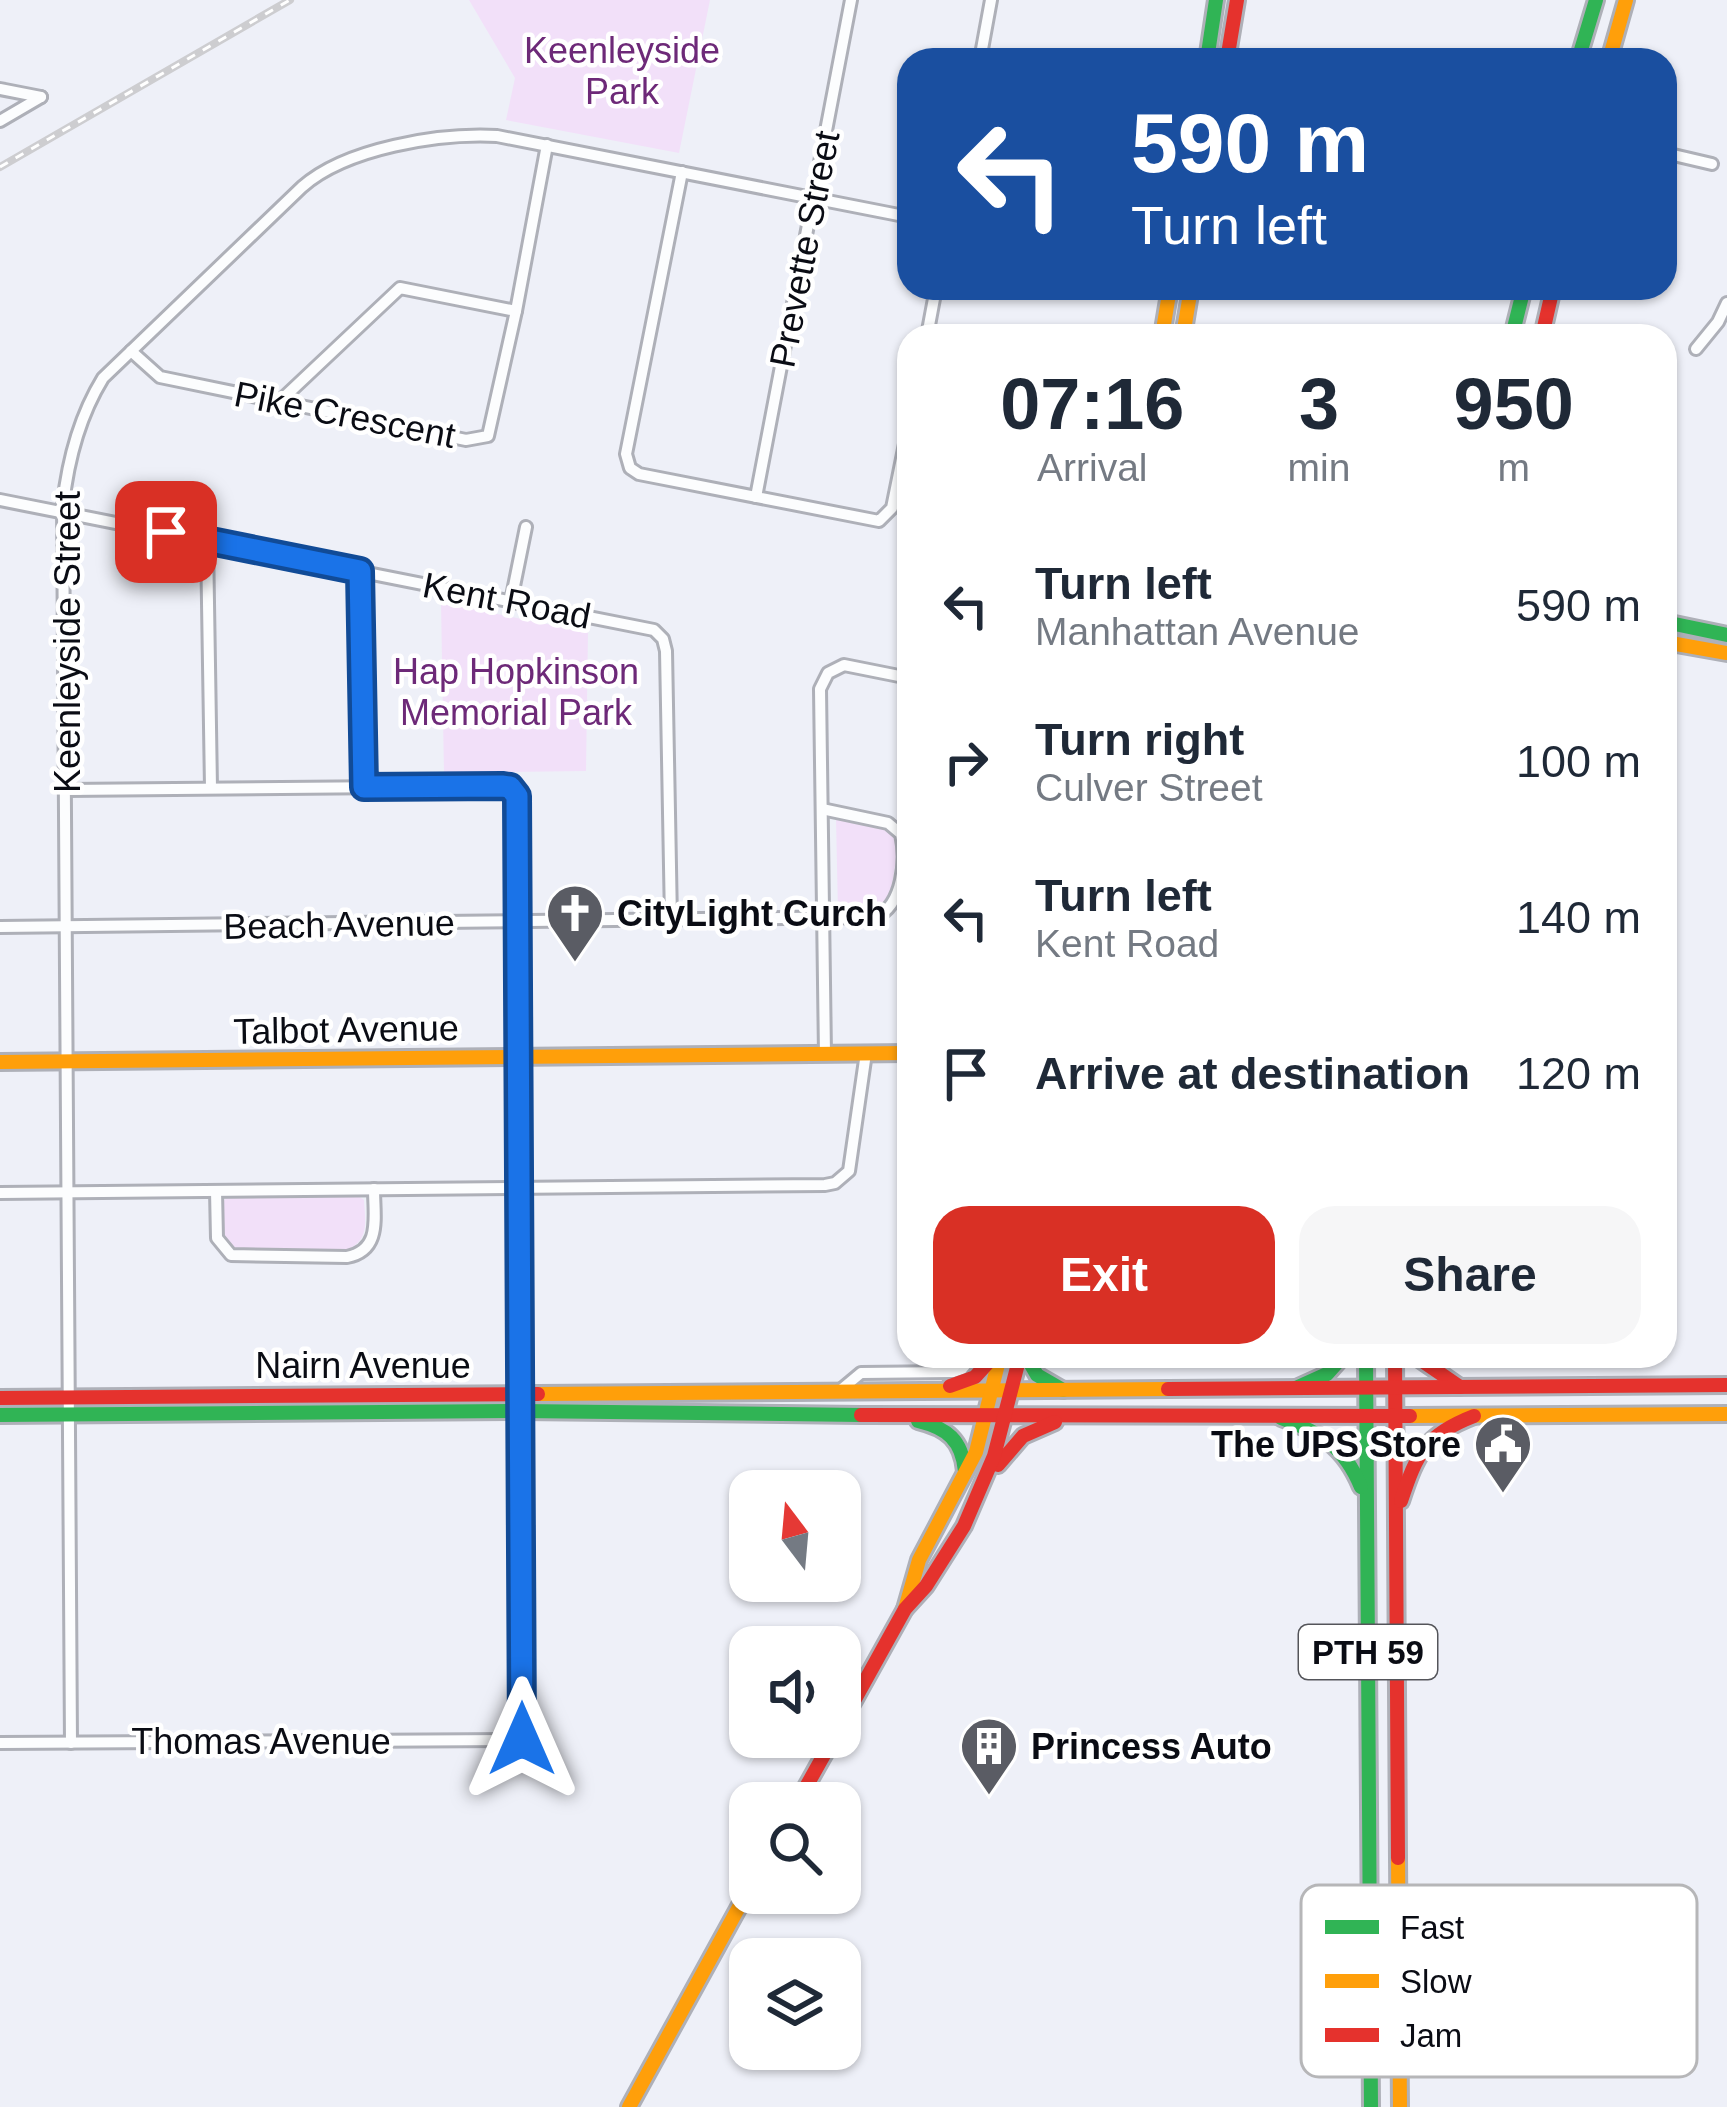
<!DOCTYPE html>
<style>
:root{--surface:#fff;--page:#f6f6f7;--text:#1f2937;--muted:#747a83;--accent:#d93025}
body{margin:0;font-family:Helvetica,sans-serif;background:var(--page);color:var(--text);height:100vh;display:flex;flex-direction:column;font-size:45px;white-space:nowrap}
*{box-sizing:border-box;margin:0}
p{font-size:39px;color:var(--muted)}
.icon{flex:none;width:66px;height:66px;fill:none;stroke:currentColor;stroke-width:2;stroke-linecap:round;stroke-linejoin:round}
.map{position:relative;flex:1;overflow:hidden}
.side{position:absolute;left:897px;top:324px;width:780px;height:1044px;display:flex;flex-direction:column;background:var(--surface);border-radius:36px;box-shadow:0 3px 9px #0004}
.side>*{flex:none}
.banner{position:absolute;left:897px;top:48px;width:780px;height:252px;border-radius:36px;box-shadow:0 3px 9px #0004;background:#1a4fa0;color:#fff;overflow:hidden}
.needle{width:78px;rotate:344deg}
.controls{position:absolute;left:729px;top:1470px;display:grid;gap:24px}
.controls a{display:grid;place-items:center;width:132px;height:132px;border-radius:24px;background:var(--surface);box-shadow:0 3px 9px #0004;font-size:60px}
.pin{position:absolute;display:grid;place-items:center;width:102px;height:102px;color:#fff;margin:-51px;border-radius:24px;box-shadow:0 6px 18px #0006}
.me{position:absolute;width:132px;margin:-66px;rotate:0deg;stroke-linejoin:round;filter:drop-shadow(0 0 9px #0008)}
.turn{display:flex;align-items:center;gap:42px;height:252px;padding:0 36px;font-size:54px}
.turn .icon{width:156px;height:156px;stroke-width:2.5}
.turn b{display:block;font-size:84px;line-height:102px}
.eta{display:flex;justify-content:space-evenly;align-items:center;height:204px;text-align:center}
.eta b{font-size:72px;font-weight:700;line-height:84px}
.primary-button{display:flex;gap:24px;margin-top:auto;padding:24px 36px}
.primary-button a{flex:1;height:138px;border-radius:36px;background:var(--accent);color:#fff;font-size:48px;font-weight:700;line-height:138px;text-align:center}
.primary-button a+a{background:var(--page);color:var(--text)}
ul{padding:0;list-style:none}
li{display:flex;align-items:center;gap:36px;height:156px;padding:0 36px}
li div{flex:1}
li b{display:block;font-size:45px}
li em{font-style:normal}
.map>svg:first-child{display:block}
</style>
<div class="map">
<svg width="1727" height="2107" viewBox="0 0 1727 2107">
<rect width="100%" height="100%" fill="#eef0f8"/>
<g fill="#f2e0f9">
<polygon points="469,0 710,0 679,153 506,120 515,78"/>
<polygon points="441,603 588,632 586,771 444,773"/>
<polygon points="836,818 884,828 894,834 898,845 890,899 876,912 838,913"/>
<path d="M358,1196L364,1200C365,1221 370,1240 347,1250L239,1251C219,1242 212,1216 226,1198Z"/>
</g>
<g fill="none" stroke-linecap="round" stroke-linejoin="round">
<g stroke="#aeb0b8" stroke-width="16">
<g id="street">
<polyline points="980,60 991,0"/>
<polyline points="0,89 41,97"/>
<polyline points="0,121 41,97"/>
<polyline points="1665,153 1712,164"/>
<polyline points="682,172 626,454 630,468 639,474 879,521 892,508 909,424"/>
<polyline points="927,336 936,288"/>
<polyline points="1696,349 1718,322 1727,303"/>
<polyline points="131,351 160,377 466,440 488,436 516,311 547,145"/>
<polyline points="279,402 400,288 516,311"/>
<polyline points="756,497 851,0"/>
<polyline points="0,500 654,630 663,639 666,651 671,920"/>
<polyline points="207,541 211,788"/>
<polyline points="360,571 364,787"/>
<polyline points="511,601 526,527"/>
<path d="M0,927L876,917C903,905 907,860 901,834L888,823L822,809"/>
<polyline points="825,1055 820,689 828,673 844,665 909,678"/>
<path d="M216,1191L217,1238L231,1255L347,1257C382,1250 374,1217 374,1189"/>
<polyline points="0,1193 825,1185 835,1183 849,1171 866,1053"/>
<polyline points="837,1393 861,1373 953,1372 962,1369 973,1356"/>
<polyline points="0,1743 522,1740 523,1394 516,793 503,786 66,790"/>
<path d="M71,1743L63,505C68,459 79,417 103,378L302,187C346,148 439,133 497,136L909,217"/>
</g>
</g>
<g stroke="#aeb0b8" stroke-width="20">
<g id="fast">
<polyline points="1207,60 1216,0"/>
<polyline points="1578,60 1596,0"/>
<polyline points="1512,336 1524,288"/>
<polyline points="1665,622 1727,635"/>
<polyline points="1026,1356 1037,1375 1063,1390"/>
<polyline points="1366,1356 1371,2107"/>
<polyline points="1296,1388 1327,1374 1343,1356"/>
<polyline points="0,1415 522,1411 861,1415"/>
<path d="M1281,1418C1321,1433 1344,1446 1361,1487"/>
<path d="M918,1421C947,1428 962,1440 965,1471"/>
</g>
</g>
<g stroke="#aeb0b8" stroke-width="20">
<g id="slow">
<polyline points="1609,60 1626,0"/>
<polyline points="1162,336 1170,288"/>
<polyline points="1183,336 1191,288"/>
<polyline points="1665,642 1727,653"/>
<polyline points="0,1062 909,1053"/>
<polyline points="538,1394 1168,1389"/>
<polyline points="1410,1416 1727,1414"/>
<polyline points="905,1609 919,1560 976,1452 1000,1356"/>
<polyline points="1398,1858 1400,2107"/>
<polyline points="629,2107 750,1887"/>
</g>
</g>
<g stroke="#aeb0b8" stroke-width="20">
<g id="jam">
<polyline points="1227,60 1237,0"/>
<polyline points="1542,336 1553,288"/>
<polyline points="1395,1356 1398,1858"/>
<polyline points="1415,1356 1460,1387"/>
<polyline points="950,1386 975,1377 994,1356"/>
<polyline points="1168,1389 1727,1385"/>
<polyline points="0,1398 538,1394"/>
<polyline points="861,1415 1410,1416"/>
<polyline points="998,1465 1023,1436 1055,1422"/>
<path d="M1401,1501C1417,1453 1425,1435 1474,1416"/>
<polyline points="840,1726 905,1609 926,1586 964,1526 994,1456 1020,1356"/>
<polyline points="797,1803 834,1737"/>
</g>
</g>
<use href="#street" stroke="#fcfdfe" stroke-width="10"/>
<use href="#fast" stroke="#30b455" stroke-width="14"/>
<use href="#slow" stroke="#ff9f0a" stroke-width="14"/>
<use href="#jam" stroke="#e5322d" stroke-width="14"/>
<g stroke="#cdcdd0" stroke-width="8">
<polyline id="rail" points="0,167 290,0"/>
</g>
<use href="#rail" stroke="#fff" stroke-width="3" stroke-dasharray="9" stroke-linecap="butt"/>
</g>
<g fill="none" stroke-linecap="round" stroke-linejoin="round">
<g stroke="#114b97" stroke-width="30">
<polyline id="route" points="166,532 360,571 364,787 502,786 510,787 517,796 522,1739"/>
</g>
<use href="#route" stroke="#1a73e8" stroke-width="21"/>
</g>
<defs>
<g id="church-pin" transform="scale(3)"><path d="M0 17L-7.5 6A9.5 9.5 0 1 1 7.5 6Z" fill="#5a5c64" stroke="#fff"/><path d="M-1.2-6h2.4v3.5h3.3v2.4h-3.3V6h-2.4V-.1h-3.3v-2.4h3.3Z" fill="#fff"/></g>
<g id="civic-pin" transform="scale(3)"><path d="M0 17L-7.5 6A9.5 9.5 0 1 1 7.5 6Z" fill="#5a5c64" stroke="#fff"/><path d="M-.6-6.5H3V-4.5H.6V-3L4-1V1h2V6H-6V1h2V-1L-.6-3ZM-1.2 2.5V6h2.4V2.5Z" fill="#fff"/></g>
<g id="building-pin" transform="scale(3)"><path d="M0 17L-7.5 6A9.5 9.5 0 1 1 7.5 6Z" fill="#5a5c64" stroke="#fff"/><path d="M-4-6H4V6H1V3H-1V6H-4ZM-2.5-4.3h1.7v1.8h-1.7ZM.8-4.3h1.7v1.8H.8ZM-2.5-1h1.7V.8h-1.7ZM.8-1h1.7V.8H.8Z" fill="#fff"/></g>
</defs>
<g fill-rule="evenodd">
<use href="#church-pin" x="575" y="913"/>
<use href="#civic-pin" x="1503" y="1444"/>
<use href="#building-pin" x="989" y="1746"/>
</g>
<g text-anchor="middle" stroke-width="9" stroke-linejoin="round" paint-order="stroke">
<rect fill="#fff" stroke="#54555a" stroke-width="3" x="1299" y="1625" width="138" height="54" rx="9"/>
<g font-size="33" font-weight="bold" fill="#0a0c14">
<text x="1368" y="1664">PTH 59</text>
</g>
<g font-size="36" fill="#6d2978" stroke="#fff">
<text x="622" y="63">Keenleyside<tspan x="622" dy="41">Park</tspan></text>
<text x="516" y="684">Hap Hopkinson<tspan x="516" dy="41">Memorial Park</tspan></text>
</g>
<g font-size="36" fill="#0a0c14" stroke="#fff">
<text transform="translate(804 249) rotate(-79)" y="13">Prevette Street</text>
<text transform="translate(345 414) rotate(11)" y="13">Pike Crescent</text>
<text transform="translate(507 600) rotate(11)" y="13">Kent Road</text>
<text transform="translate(67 642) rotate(-90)" y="13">Keenleyside Street</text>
<text transform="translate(339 924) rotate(-1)" y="13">Beach Avenue</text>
<text transform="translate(346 1029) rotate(-1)" y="13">Talbot Avenue</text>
<text x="363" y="1378">Nairn Avenue</text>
<text x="261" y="1754">Thomas Avenue</text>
</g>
<g font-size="36" font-weight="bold" fill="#0a0c14" stroke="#fff" text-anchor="start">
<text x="617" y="926">CityLight Curch</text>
<text x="1461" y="1457" text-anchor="end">The UPS Store</text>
<text x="1031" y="1759">Princess Auto</text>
</g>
</g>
<rect x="1301" y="1885" width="396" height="192" rx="18" fill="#fff" stroke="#b6b6b8" stroke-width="3"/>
<rect x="1325" y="1920" width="54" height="14" fill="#30b455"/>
<rect x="1325" y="1974" width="54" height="14" fill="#ff9f0a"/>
<rect x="1325" y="2028" width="54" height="14" fill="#e5322d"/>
<g font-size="33" fill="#0a0c14">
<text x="1400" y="1939">Fast</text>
<text x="1400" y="1993">Slow</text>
<text x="1400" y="2047">Jam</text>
</g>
</svg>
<div class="controls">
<a><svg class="needle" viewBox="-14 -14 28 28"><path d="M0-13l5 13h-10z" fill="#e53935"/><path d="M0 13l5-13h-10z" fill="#747a83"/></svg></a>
<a><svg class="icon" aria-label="sound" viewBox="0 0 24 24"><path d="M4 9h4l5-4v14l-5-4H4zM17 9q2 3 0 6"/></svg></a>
<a><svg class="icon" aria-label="search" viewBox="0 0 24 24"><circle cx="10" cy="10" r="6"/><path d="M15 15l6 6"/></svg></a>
<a><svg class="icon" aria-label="layers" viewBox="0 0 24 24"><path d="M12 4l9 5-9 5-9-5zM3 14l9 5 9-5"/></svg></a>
</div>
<div class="pin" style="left:166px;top:532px;background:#d93025"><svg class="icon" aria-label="arrive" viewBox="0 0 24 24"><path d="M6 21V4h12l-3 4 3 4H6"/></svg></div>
<svg class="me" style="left:522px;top:1739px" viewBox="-20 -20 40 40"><path d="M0-17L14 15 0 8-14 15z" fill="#1a73e8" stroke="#fff" stroke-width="4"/></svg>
<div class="banner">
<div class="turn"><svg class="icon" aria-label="left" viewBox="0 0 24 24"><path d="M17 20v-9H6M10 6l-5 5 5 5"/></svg><div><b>590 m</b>Turn left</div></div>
</div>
<section class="side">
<div class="eta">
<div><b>07:16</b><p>Arrival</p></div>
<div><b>3</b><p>min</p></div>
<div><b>950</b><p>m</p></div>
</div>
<ul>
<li><svg class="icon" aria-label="left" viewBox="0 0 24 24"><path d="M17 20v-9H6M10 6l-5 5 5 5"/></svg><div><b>Turn left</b><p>Manhattan Avenue</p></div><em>590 m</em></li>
<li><svg class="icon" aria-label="right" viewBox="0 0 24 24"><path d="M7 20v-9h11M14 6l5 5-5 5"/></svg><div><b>Turn right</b><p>Culver Street</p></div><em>100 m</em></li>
<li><svg class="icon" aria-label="left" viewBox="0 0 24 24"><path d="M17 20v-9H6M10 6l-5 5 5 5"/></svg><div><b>Turn left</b><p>Kent Road</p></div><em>140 m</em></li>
<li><svg class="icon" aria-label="arrive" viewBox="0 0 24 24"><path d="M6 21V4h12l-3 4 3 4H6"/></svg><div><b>Arrive at destination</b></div><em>120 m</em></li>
</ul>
<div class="primary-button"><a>Exit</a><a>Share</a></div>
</section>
</div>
